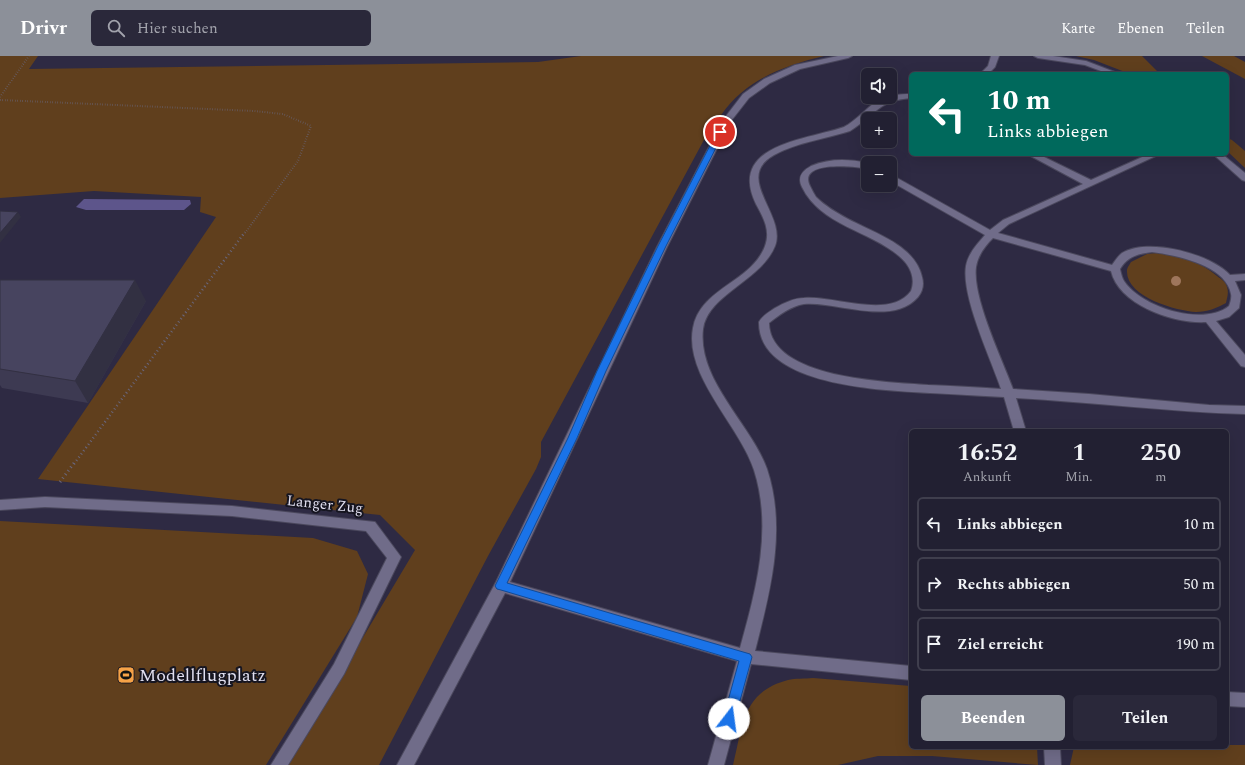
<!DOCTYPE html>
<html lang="de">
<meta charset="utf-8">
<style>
:root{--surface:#222032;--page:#2a283a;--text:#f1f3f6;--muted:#a2a3ac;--line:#3f3e4d;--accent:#8c9099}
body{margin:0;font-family:Spectral,serif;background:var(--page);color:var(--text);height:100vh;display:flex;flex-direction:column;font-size:15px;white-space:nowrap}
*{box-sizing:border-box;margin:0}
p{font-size:13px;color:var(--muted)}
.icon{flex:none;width:22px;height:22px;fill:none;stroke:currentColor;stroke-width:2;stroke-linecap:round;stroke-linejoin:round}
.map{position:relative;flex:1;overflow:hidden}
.drawer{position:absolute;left:909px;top:373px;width:320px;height:320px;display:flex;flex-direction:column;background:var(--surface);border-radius:6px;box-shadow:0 4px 16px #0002,0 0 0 1px var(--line)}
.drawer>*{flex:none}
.banner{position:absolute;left:909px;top:16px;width:320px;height:84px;border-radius:6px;box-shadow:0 4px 16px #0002,0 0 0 1px var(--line);background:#00695c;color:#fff;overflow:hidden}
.buttons{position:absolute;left:861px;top:12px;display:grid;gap:8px}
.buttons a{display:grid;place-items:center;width:36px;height:36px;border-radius:6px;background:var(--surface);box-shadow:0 4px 16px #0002,0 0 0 1px var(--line);font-size:20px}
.pin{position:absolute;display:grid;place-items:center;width:34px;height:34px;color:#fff;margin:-17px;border:2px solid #fff;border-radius:50%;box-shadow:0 1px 4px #0007}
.me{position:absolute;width:44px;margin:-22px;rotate:15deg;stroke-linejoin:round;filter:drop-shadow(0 0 3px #0008)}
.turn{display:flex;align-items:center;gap:14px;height:84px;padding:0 12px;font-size:18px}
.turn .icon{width:52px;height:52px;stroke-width:2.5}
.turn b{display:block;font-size:28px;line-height:34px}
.eta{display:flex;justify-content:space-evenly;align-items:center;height:68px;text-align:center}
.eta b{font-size:24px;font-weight:700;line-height:28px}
.button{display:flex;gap:8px;margin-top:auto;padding:8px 12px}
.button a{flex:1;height:46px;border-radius:6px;background:var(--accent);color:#fff;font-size:16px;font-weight:700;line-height:46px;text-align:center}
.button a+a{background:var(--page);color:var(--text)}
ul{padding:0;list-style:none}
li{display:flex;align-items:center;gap:12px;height:54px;margin:0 8px 6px;padding:0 4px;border:2px solid var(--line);border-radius:6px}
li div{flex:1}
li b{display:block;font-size:15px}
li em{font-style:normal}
header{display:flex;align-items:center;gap:24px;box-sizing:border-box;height:56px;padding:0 20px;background:var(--accent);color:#fff}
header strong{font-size:19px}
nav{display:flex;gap:22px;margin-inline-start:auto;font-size:14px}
.search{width:280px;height:36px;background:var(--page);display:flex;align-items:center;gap:10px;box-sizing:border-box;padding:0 14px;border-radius:6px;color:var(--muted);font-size:15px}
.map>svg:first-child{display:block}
</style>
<header>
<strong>Drivr</strong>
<div class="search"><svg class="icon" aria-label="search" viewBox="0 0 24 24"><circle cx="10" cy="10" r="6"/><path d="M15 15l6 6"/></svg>Hier suchen</div>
<nav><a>Karte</a><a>Ebenen</a><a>Teilen</a></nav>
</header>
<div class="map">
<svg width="1245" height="709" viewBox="0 0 1245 709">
<rect width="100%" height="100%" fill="#2e2a43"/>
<g fill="#603f1d">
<path d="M0,0H38L29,13L538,6L581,0H824C795,7 764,17 741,37C726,49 716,67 705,82L541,386V401L536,413L488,500L379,709H287L415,494L380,459L38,423L216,161L200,156L201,141L94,135L0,142Z"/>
<polygon points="1076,0 1142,0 1160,18 1130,18 1094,4"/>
<polygon points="1202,0 1234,0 1245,6 1245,23"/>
<polygon points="1227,82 1232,84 1245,95 1245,112 1227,95"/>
<path d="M1157,197C1180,200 1199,205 1217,220C1221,223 1226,226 1227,231C1229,237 1227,242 1226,247C1217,252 1207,256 1196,256C1177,255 1125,241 1127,214C1127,212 1130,208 1131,206L1147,198Z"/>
<polygon points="0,465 313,482 357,495 368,518 357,561 266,709 0,709"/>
<path d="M813,622L911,630V691H1037L1038,709L932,700H878L838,709H733C743,670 742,636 788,624C795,622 805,623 813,622Z"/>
<polygon points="1227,689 1245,689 1245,709 1070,709 1074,691 1227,691"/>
</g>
<polygon fill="#5d558b" points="84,143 190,144 191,148 184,154 86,154 76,151"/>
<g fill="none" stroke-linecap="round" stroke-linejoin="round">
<g stroke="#4b485d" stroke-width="2">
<g id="service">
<path d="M838,0H852L848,2L800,13L770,27L749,42L731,65L667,191L510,526L740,592C756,534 773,473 754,414C740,370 684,320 693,272C700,232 752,226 765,190C771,174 763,161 756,148C727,88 807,84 844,71C857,64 865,53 877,45C887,39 899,38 911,38V42C877,45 876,59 850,75C825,83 798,86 774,99C733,122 787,159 775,190C761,225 708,238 703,273C697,324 751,368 767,413C787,473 770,536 755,595L911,610V624L751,608L724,709H708L737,605L505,537L414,709H397L496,526L657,191L723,64L743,38L764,23L795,9Z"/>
<polygon points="991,0 999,0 995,11 988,18 980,18 988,10"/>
<polygon points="1034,0 1053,0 1086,5 1120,18 1109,18 1085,9 1038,2"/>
<path d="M1027,98H1038L1091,124L1149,98H1160L1009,168L998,177L1112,209C1115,205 1118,200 1122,197C1148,181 1211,198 1230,219L1245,218V224L1235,225L1241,239L1239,252L1229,261L1216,265L1245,299V311L1241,310L1206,266C1174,268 1119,249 1111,215L993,182C985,190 978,199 976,211C972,241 1002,303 1013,333L1089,338L1209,349L1245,350V358C1169,356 1092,346 1016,342L1026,375H1014L1004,341C979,340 955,338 930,337C885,334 758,331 759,266C762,260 769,256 775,252C784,247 794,242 804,242C833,239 890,264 911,235C916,222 910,209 899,200C870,175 820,169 802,131C797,121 802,115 811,110C830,102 849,103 868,107V113C856,110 797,104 810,130C812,134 814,138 816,141C825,150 837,157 848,163C874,177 915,189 922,221C924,228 923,235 918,241C892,271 836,245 804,248C791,250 779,259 769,267C770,323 888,326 928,329C952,330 976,331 1001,333C991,303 961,240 966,210C968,198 977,188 985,179L890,125V118L990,174L1003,164L1083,128ZM1152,196C1175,199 1226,209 1231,238C1232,242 1230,247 1229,250C1203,271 1141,251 1124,225C1122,222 1121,217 1120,213C1128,200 1138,198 1152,196Z"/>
<polygon points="1213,98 1222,98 1245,117 1245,125 1242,124"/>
<polygon points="45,441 232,450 375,466 401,501 344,618 288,709 271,709 334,608 387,502 366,475 232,460 45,451 0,454 0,444"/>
<polygon points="1227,636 1245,637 1245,651 1227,650"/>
<polygon points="1044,691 1060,691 1061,709 1045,709"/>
</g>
</g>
<g stroke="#69667c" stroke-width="2" stroke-dasharray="0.5 2" stroke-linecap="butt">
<polyline points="0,41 29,0"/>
<polyline points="0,44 254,55 283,58 311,70 298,105 245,177"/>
</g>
<polyline stroke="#69667c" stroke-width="2.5" stroke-dasharray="1 3" stroke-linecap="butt" points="74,408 245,176"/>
<polyline stroke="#69667c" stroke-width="3" stroke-dasharray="1 3.5" stroke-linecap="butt" points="60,426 74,407"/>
<use href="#service" fill="#706c89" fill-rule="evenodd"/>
</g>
<circle fill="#9e765c" cx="1176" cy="225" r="5"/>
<polygon fill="#3d3a52" points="0,224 146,245 88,347 2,332 0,329"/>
<g fill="#323042">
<polygon points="18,156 21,161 0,187 0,177"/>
<polygon points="135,224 146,245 88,347 75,325"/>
</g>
<g fill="#47445f" stroke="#323042">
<polygon points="0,155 18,156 0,177"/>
<polygon points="0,224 135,224 75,325 0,313"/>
</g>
<polygon fill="#1a73e8" stroke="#114b97" points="720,74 724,76 666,190 606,315 577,382 507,527 750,598 752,601 735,663 733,667 729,669 725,667 723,663 739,605 501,534 497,533 495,530 568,382 597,315 658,190 717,76"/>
<defs>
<g id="stadium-square" transform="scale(0.9)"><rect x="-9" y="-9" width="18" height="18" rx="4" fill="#f6a247" stroke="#161520"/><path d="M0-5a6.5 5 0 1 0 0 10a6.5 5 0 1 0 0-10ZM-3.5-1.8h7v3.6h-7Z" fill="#111"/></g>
</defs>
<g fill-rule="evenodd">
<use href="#stadium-square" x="126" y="619"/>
</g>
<g text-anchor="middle" stroke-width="4" stroke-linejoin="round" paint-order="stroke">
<g font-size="15" fill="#e2e0f1" stroke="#161520">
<text transform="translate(325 448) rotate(6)" y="5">Langer Zug</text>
</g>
<g font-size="18" fill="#e2e0f1" stroke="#161520" text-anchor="start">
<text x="139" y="625">Modellflugplatz</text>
</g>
</g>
</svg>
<div class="buttons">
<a><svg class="icon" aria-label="sound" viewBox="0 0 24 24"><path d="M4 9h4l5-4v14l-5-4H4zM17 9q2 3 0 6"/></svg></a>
<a>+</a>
<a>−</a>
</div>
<div class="pin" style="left:720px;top:76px;background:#d93025"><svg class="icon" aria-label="arrive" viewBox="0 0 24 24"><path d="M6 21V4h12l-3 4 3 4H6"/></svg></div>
<svg class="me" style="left:729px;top:663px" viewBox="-20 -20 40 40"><circle r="19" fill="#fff"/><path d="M0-13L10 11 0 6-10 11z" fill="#1a73e8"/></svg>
<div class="banner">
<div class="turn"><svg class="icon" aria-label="left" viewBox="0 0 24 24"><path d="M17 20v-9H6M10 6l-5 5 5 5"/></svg><div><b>10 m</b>Links abbiegen</div></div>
</div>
<section class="drawer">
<div class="eta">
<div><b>16:52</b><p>Ankunft</p></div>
<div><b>1</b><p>Min.</p></div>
<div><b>250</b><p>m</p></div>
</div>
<ul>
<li><svg class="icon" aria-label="left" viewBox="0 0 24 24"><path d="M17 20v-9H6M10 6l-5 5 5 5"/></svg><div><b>Links abbiegen</b></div><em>10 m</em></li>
<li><svg class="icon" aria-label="right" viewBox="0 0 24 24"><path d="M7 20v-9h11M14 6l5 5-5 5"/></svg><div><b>Rechts abbiegen</b></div><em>50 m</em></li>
<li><svg class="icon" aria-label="arrive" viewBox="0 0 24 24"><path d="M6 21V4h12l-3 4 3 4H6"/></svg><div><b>Ziel erreicht</b></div><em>190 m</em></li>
</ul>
<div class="button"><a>Beenden</a><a>Teilen</a></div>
</section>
</div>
